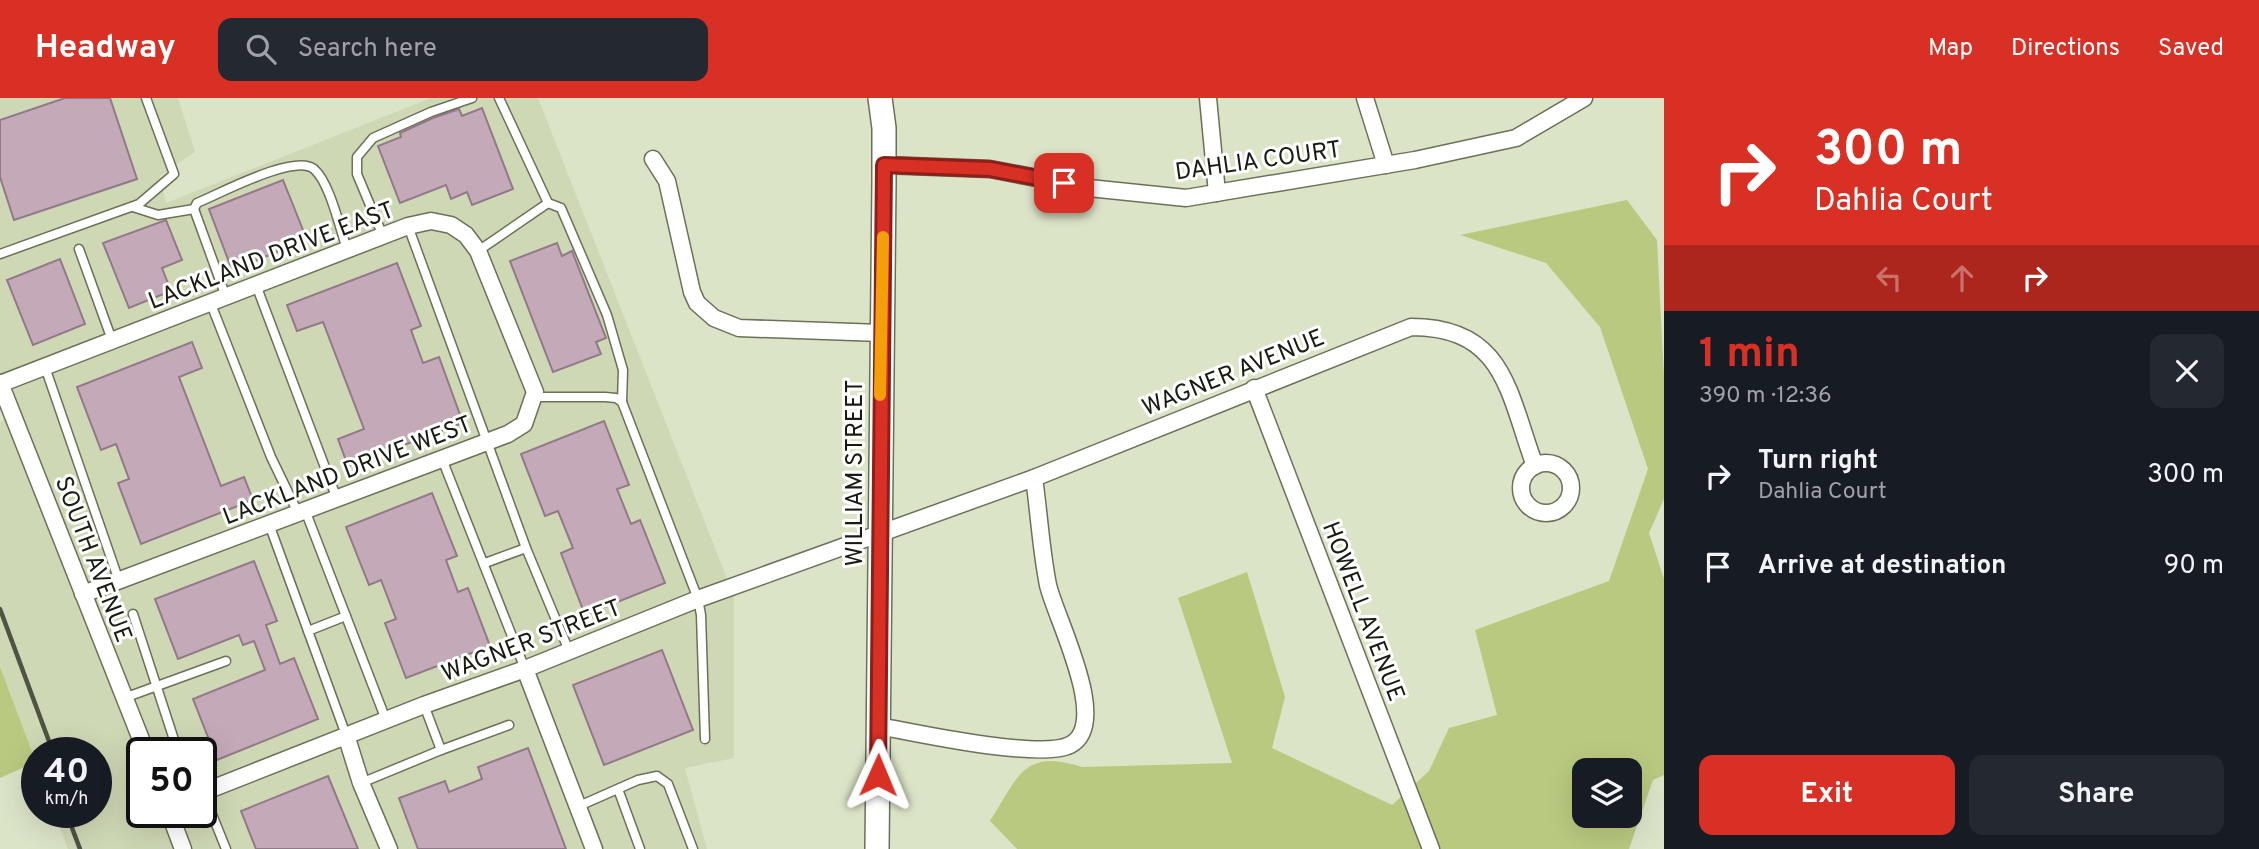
<!DOCTYPE html>
<meta charset="utf-8">
<style>
:root{--surface:#171b24;--page:#242831;--text:#f1f3f6;--muted:#9ea1a6;--accent:#d93025}
body{margin:0;font-family:Overpass,sans-serif;background:var(--page);color:var(--text);height:100vh;display:flex;flex-direction:column;font-size:26px;white-space:nowrap}
*{box-sizing:border-box;margin:0}
p{font-size:23px;color:var(--muted)}
.icon{flex:none;width:38px;height:38px;fill:none;stroke:currentColor;stroke-width:2;stroke-linecap:round;stroke-linejoin:round}
.map{position:relative;flex:1;overflow:hidden}
.sheet{display:flex;flex-direction:column;background:var(--surface);width:595px}
.sheet>*{flex:none}
.top-card{background:#d93025;color:#fff;overflow:hidden}
.fabs{position:absolute;left:1572px;top:660px;display:grid;gap:14px}
.fabs a{display:grid;place-items:center;width:70px;height:70px;border-radius:14px;background:var(--surface);box-shadow:0 7px 28px #0002;font-size:35px}
.speed{position:absolute;left:21px;top:639px;display:flex;gap:14px;font-size:35px;font-weight:700;text-align:center}
.speed>*{display:grid;place-content:center;width:91px;height:91px;border-radius:50%;background:var(--surface);box-shadow:0 7px 28px #0002;line-height:1}
.speed small{font-size:18px;font-weight:400}
.speed .limit{border:4px solid #111;border-radius:10px;background:#fff;color:#111}
.pin{position:absolute;display:grid;place-items:center;width:60px;height:60px;color:#fff;margin:-30px;border-radius:14px;box-shadow:0 4px 10px #0006}
.me{position:absolute;width:77px;margin:-38px;rotate:1deg;stroke-linejoin:round;filter:drop-shadow(0 0 5px #0008)}
.turn{display:flex;align-items:center;gap:24px;height:147px;padding:0 35px;font-size:32px}
.turn .icon{width:91px;height:91px;stroke-width:2.5}
.turn b{display:block;font-size:49px;line-height:60px}
.lanes{display:flex;align-items:center;height:66px;padding:0 35px;background:#0003;justify-content:center;gap:35px;direction:ltr}
.lanes .off{opacity:.35}
.round{display:grid;place-items:center;flex:none;width:74px;height:74px;border-radius:14px;background:var(--page)}
.head{display:flex;align-items:center;justify-content:space-between;height:119px;padding:0 35px}
h1{font-size:42px;font-weight:700;line-height:52px;color:var(--accent)}
.primary-button{display:flex;gap:14px;margin-top:auto;padding:14px 35px}
.primary-button a{flex:1;height:80px;border-radius:14px;background:var(--accent);color:#fff;font-size:28px;font-weight:700;line-height:80px;text-align:center}
.primary-button a+a{background:var(--page);color:var(--text)}
ul{padding:0;list-style:none}
li{display:flex;align-items:center;gap:21px;height:91px;padding:0 35px}
li div{flex:1}
li b{display:block;font-size:26px}
li em{font-style:normal}
header{display:flex;align-items:center;gap:42px;box-sizing:border-box;height:98px;padding:0 35px;background:var(--accent);color:#fff}
header strong{font-size:33px}
nav{display:flex;gap:38px;margin-inline-start:auto;font-size:24px}
.search{width:490px;height:63px;background:var(--page);display:flex;align-items:center;gap:18px;box-sizing:border-box;padding:0 24px;border-radius:14px;color:var(--muted);font-size:26px}
main{display:flex;flex:1;min-height:0}
.map>svg:first-child{display:block}
</style>
<header>
<strong>Headway</strong>
<div class="search"><svg class="icon" aria-label="search" viewBox="0 0 24 24"><circle cx="10" cy="10" r="6"/><path d="M15 15l6 6"/></svg>Search here</div>
<nav><a>Map</a><a>Directions</a><a>Saved</a></nav>
</header>
<main>
<div class="map">
<svg width="1664" height="751" viewBox="0 0 1664 751">
<rect width="100%" height="100%" fill="#dce4c8"/>
<path fill="#cfd8b5" fill-rule="evenodd" d="M0,0H178L195,54L160,78L166,105L431,0H538L734,498V660L685,670L707,751H68L54,714H96V654H37V667L0,569V325L13,312L0,279ZM142,654H201V714H142Z"/>
<g fill="#b9ca80" fill-rule="evenodd">
<path d="M1627,102L1657,142L1664,279V401L1649,435L1664,481V677L1653,682L1629,751H1017L990,723C1018,679 1023,650 1082,669L1232,665L1178,500L1247,474L1285,599L1272,650L1392,707L1429,673L1449,630L1497,617L1475,532L1609,483L1648,371L1600,229L1546,165L1460,137ZM1584,672H1629V718H1584Z"/>
<polygon points="0,569 36,664 0,680"/>
</g>
<g fill="#c4a9b9" stroke="#927988" stroke-width="2">
<polygon points="65,0 110,0 137,81 14,122 0,79 0,22"/>
<polygon points="482,10 513,91 472,107 467,94 451,101 446,87 400,105 378,48 401,39 400,35 433,20 459,11 462,18"/>
<polygon points="283,82 307,142 232,172 209,111"/>
<polygon points="166,122 182,162 162,170 171,193 129,210 103,145"/>
<polygon points="557,145 562,158 572,153 606,240 596,244 601,256 553,274 510,163"/>
<polygon points="60,161 85,226 33,247 7,182"/>
<polygon points="397,165 421,228 411,232 423,265 439,259 463,325 348,368 338,341 364,331 323,224 297,233 287,207"/>
<polygon points="192,244 202,270 179,279 221,388 244,379 253,402 141,446 118,385 129,381 116,346 101,352 77,289"/>
<polygon points="604,323 629,387 617,391 631,426 640,422 665,485 585,517 561,455 573,450 558,413 545,418 521,356"/>
<polygon points="432,395 457,458 446,462 458,494 468,490 490,548 406,580 385,525 396,521 381,482 369,487 346,429"/>
<polygon points="254,463 277,523 266,527 280,566 294,560 318,621 217,662 193,601 265,572 254,543 243,547 239,537 178,561 155,501"/>
<polygon points="662,552 693,632 604,667 573,587"/>
<polygon points="528,650 566,751 418,751 399,700 445,683 449,694 482,681 478,669"/>
<polygon points="328,678 358,751 256,751 241,713"/>
</g>
<g fill="none" stroke-linecap="round" stroke-linejoin="round">
<g stroke="#6b7159" stroke-width="11">
<g id="service">
<polyline points="499,0 548,105"/>
<polyline points="133,109 158,117 194,111"/>
<polyline points="408,128 526,450 569,553"/>
<polyline points="383,138 357,76 357,59 373,40 431,14 472,0"/>
<polyline points="79,151 112,242"/>
<polyline points="478,153 548,105 561,110 607,217 623,272 622,304"/>
<polyline points="0,156 139,106 174,76 146,0"/>
<polyline points="256,187 337,401"/>
<path d="M226,199L194,111L197,105C219,96 295,55 314,71C330,85 340,131 347,151"/>
<polyline points="211,206 271,359 298,415"/>
<polyline points="45,269 119,483"/>
<polyline points="533,299 605,299 616,300 622,304 698,501 701,517 705,641"/>
<polyline points="442,361 525,571"/>
<polyline points="305,412 386,622"/>
<polyline points="269,426 346,637"/>
<polyline points="485,465 526,450"/>
<polyline points="133,516 178,654"/>
<polyline points="308,533 346,518"/>
<polyline points="124,600 226,563"/>
<polyline points="424,607 441,652 509,627"/>
<polyline points="361,685 441,652"/>
<polyline points="618,691 640,751"/>
<polyline points="203,694 226,751"/>
<polyline points="579,708 638,682 657,678 668,686 693,751"/>
</g>
</g>
<g stroke="#6b7159" stroke-width="19">
<g id="minor">
<polyline points="1208,0 1217,95"/>
<polyline points="1365,0 1386,67"/>
<polyline points="653,61 667,83 692,194 697,205 714,220 739,230 881,235"/>
<polyline points="884,67 990,71 1089,90 1186,100 1415,62 1516,40 1584,0"/>
<polyline points="0,285 146,654"/>
<polyline points="0,286 408,128 431,123 451,127 466,137 478,153 535,294 524,326 508,336 83,496"/>
<polyline points="1254,290 1431,751"/>
<circle cx="1546" cy="390" r="25"/>
<polyline points="525,571 594,751"/>
<path d="M879,628C916,635 1040,662 1070,647C1112,626 1055,519 1048,487C1041,452 1039,415 1034,380"/>
<polyline points="346,637 361,685 389,751"/>
<path d="M201,695L424,607L525,571L698,501L1034,380L1411,229C1505,229 1508,295 1535,368"/>
<polyline points="169,714 183,751"/>
</g>
</g>
<g stroke="#6b7159" stroke-width="26">
<polyline id="secondary" points="877,751 884,84 884,30 880,0"/>
</g>
<use href="#service" stroke="#fff" stroke-width="8"/>
<use href="#minor" stroke="#fff" stroke-width="16"/>
<use href="#secondary" stroke="#fff" stroke-width="23"/>
<g stroke="#4f5344" stroke-width="4.5">
<polyline points="0,511 53,654"/>
<polyline points="66,714 80,751"/>
</g>
</g>
<g fill="none" stroke-linecap="round" stroke-linejoin="round">
<g stroke="#8d1f18" stroke-width="18">
<polyline id="route" points="878,677 884,67 990,71 1064,85"/>
</g>
<use href="#route" stroke="#d93025" stroke-width="12"/>
<polyline stroke="#f59e0b" stroke-width="12" points="880,297 883,139"/>
</g>
<g text-anchor="middle" stroke-width="6" stroke-linejoin="round" paint-order="stroke">
<g font-size="24" fill="#181b11" stroke="#fff">
<text transform="translate(1258 62) rotate(-8)" y="8">DAHLIA COURT</text>
<text transform="translate(271 157) rotate(-21)" y="8">LACKLAND DRIVE EAST</text>
<text transform="translate(1233 274) rotate(-22)" y="8">WAGNER AVENUE</text>
<text transform="translate(347 372) rotate(-21)" y="8">LACKLAND DRIVE WEST</text>
<text transform="translate(854 375) rotate(-90)" y="8">WILLIAM STREET</text>
<text transform="translate(94 461) rotate(69)" y="8">SOUTH AVENUE</text>
<text transform="translate(1364 513) rotate(69)" y="8">HOWELL AVENUE</text>
<text transform="translate(531 542) rotate(-21)" y="8">WAGNER STREET</text>
</g>
</g>
</svg>
<div class="fabs">
<a><svg class="icon" aria-label="layers" viewBox="0 0 24 24"><path d="M12 4l9 5-9 5-9-5zM3 14l9 5 9-5"/></svg></a>
</div>
<div class="speed"><div>40<small>km/h</small></div><div class="limit">50</div></div>
<div class="pin" style="left:1064px;top:85px;background:#d93025"><svg class="icon" aria-label="arrive" viewBox="0 0 24 24"><path d="M6 21V4h12l-3 4 3 4H6"/></svg></div>
<svg class="me" style="left:878px;top:677px" viewBox="-20 -20 40 40"><path d="M0-17L14 15 0 8-14 15z" fill="#d93025" stroke="#fff" stroke-width="4"/></svg>
</div>
<section class="sheet">
<div class="top-card">
<div class="turn"><svg class="icon" aria-label="right" viewBox="0 0 24 24"><path d="M7 20v-9h11M14 6l5 5-5 5"/></svg><div><b>300 m</b>Dahlia Court</div></div>
<div class="lanes"><svg class="icon off" aria-label="left" viewBox="0 0 24 24"><path d="M17 20v-9H6M10 6l-5 5 5 5"/></svg><svg class="icon off" aria-label="ahead" viewBox="0 0 24 24"><path d="M12 20V5M6 11l6-6 6 6"/></svg><svg class="icon" aria-label="right" viewBox="0 0 24 24"><path d="M7 20v-9h11M14 6l5 5-5 5"/></svg></div>
</div>
<div class="head"><div><h1>1 min</h1><p>390 m · 12:36</p></div><a class="round"><svg class="icon" aria-label="close" viewBox="0 0 24 24"><path d="M6 6l12 12M18 6L6 18"/></svg></a></div>
<ul>
<li><svg class="icon" aria-label="right" viewBox="0 0 24 24"><path d="M7 20v-9h11M14 6l5 5-5 5"/></svg><div><b>Turn right</b><p>Dahlia Court</p></div><em>300 m</em></li>
<li><svg class="icon" aria-label="arrive" viewBox="0 0 24 24"><path d="M6 21V4h12l-3 4 3 4H6"/></svg><div><b>Arrive at destination</b></div><em>90 m</em></li>
</ul>
<div class="primary-button"><a>Exit</a><a>Share</a></div>
</section>
</main>
